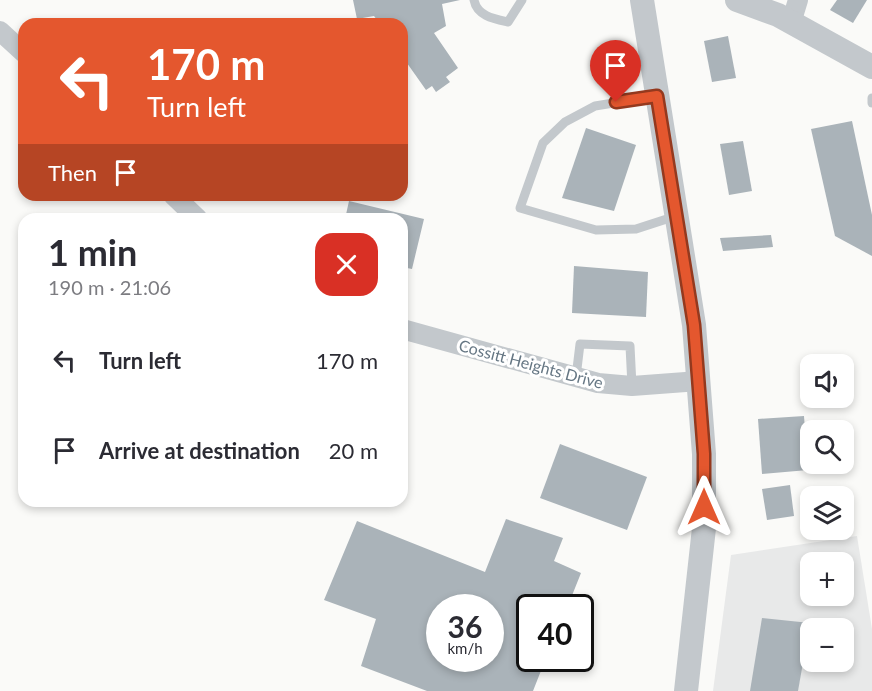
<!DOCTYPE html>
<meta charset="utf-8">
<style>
:root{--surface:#fff;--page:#f7f7f7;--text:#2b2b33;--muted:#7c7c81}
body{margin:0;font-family:Lato,sans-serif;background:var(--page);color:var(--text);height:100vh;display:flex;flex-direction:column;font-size:22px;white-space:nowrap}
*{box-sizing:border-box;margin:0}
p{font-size:20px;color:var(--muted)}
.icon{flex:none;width:33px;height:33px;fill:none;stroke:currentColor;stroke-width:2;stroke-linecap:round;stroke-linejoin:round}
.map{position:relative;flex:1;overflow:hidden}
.panel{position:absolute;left:18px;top:213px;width:390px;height:294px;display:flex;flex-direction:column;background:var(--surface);border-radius:18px;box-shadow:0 3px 9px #0003}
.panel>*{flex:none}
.banner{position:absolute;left:18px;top:18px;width:390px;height:183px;border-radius:18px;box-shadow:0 3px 9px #0003;background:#e4572e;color:#fff;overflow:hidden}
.fabs{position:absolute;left:800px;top:354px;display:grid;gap:12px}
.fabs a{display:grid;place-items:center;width:54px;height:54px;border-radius:12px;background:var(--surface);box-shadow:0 3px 9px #0003;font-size:30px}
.speed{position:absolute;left:426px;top:594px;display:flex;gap:12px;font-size:30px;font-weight:700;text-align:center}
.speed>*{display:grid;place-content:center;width:78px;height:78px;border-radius:50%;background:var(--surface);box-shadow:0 3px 9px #0003;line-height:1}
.speed small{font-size:15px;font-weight:400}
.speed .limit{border:3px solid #111;border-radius:9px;background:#fff;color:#111}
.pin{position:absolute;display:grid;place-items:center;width:51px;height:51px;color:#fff;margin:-62px -26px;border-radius:50% 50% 50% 0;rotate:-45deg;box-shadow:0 0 6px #0007}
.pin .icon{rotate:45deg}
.me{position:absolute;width:66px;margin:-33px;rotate:0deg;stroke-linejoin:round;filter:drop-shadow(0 0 4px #0008)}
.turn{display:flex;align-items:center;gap:21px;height:126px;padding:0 30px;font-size:27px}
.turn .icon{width:78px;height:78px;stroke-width:2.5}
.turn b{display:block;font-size:42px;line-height:51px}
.then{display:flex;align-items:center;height:57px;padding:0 30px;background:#0003;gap:12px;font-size:22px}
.round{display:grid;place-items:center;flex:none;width:63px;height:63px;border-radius:18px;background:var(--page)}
.head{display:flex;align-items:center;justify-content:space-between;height:102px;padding:0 30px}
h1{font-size:36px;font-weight:700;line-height:45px}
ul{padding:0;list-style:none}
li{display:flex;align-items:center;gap:18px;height:90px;padding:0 30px}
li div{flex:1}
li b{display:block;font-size:22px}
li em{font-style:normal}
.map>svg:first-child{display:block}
</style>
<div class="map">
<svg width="872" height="691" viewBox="0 0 872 691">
<rect width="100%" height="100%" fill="#fafaf8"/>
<path fill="#e8e9e9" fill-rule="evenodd" d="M857,536L872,629V691H713L731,555ZM810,562H843V596H810ZM810,628H843V662H810Z"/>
<g fill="#aab3b9" fill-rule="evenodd">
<polygon points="353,0 460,0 442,4 446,26 434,33 458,68 446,77 450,82 436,92 432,86 426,90 402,56 402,24 380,24 374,16 357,19"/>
<polygon points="837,0 867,0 853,23 830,10"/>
<polygon points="728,36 736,78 712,82 704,41"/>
<polygon points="852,121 872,215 872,256 835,236 811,129"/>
<polygon points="586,128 636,145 614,211 562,198"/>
<polygon points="743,141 752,191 729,195 720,144"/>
<polygon points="349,201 424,219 412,269 402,267 402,219 345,219"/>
<polygon points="771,235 773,247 723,251 720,238"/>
<polygon points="574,266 648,272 646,317 572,313"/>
<polygon points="804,416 808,470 762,474 758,419"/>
<polygon points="560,444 647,477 627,530 540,498"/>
<polygon points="790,485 794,516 767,520 762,489"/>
<path d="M506,519L563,538L554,561L581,573L567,608H530V658H546L533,691H427L361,666L376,619L324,600L357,521L485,572ZM440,608H490V658H440Z"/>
<polygon points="762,618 810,623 798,691 750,691"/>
</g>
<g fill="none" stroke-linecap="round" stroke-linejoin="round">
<g stroke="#c3c8cc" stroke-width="9">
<path d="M474,0C477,16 494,19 508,22L522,0"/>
<polyline points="657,96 595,106 565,122 543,143 520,208 596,230 636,229 676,216"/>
<polyline points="872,98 872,103"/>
<polyline points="576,377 580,344 630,346 632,386"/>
</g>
<g stroke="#c3c8cc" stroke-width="20">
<polyline points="791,23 798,0"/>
<polyline points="0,31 24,53"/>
<polyline points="173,195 198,219"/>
<polyline points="402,329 598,383 632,386 699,381"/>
</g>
<g stroke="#c3c8cc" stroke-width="24">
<polyline points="642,0 694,325 704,454 704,528 686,691"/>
<polyline points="737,0 778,15 872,67"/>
</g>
</g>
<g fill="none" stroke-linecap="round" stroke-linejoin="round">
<g stroke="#94391e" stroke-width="15">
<polyline id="route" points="616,102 657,96 694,325 704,454 704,507"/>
</g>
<use href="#route" stroke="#e4572e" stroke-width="10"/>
</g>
<g text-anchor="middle" stroke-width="6" stroke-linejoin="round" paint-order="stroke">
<g font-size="16" fill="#657683" stroke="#fff">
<text transform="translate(531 364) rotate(15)" y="6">Cossitt Heights Drive</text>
</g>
</g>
</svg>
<div class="fabs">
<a><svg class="icon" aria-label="sound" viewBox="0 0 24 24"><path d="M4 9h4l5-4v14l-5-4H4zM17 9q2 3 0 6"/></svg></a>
<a><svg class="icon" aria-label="search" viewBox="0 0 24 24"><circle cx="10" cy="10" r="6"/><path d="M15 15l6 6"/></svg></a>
<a><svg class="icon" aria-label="layers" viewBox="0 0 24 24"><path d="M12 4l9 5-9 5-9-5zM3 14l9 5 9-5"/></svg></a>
<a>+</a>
<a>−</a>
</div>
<div class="speed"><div>36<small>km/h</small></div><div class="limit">40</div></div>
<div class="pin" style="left:616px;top:102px;background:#d93025"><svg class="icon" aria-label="arrive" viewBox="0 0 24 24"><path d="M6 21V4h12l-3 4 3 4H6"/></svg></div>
<svg class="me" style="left:704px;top:507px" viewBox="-20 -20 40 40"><path d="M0-17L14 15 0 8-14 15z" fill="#e4572e" stroke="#fff" stroke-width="4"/></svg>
<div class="banner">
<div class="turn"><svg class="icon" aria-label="left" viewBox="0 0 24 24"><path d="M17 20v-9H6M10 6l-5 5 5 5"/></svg><div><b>170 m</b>Turn left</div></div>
<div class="then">Then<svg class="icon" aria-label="arrive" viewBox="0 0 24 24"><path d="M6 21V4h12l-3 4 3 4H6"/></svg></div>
</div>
<section class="panel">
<div class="head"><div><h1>1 min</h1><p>190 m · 21:06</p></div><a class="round" style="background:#d93025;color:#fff"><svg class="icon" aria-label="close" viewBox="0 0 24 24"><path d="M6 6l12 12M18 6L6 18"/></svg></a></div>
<ul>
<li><svg class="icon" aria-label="left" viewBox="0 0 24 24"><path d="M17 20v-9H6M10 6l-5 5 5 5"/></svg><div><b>Turn left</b></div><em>170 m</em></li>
<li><svg class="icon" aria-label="arrive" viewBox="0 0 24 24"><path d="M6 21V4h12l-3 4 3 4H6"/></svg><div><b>Arrive at destination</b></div><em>20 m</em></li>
</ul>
</section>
</div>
